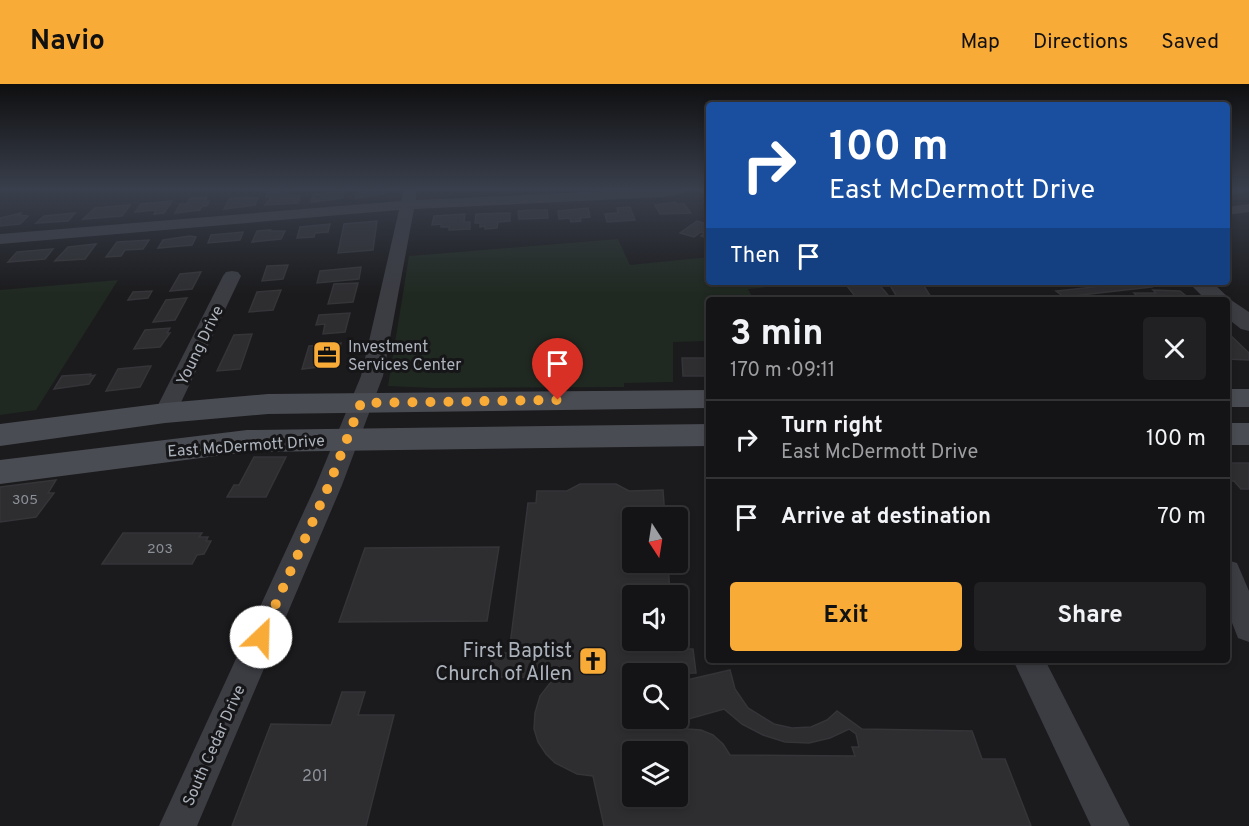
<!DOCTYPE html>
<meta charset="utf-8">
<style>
:root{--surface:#141416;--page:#212123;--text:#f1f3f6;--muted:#9d9ea1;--line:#333335;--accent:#f9ab38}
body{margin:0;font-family:Overpass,sans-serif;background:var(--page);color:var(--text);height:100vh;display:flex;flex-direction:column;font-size:22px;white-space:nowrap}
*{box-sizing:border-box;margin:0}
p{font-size:20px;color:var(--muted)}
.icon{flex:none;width:33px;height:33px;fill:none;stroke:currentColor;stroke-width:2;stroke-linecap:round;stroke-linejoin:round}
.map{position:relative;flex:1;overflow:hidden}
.sheet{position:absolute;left:706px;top:213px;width:524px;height:366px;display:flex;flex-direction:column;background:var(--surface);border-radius:6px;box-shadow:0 3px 9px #0003,0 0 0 2px var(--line)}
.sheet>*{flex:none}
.hud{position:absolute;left:706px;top:18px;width:524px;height:183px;border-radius:6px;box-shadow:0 3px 9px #0003,0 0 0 2px var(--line);background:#1a4fa0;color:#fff;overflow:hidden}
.needle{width:39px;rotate:168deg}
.buttons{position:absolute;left:622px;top:423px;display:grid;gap:12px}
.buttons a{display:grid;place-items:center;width:66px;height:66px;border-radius:6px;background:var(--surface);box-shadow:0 3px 9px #0003,0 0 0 2px var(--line);font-size:30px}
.pin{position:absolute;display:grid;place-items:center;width:51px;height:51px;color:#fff;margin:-62px -26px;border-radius:50% 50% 50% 0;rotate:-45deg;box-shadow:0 0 6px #0007}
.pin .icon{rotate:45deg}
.me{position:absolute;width:66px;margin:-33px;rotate:24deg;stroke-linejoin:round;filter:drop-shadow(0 0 4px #0008)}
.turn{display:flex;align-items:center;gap:21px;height:126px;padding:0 24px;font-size:27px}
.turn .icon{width:78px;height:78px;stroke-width:2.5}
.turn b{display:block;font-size:42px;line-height:51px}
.then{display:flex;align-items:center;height:57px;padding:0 24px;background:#0003;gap:12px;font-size:22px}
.round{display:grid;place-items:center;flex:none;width:63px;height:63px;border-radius:6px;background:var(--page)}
.overview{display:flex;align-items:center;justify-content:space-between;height:102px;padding:0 24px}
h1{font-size:36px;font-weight:700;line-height:45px}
.button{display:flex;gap:12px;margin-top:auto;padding:12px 24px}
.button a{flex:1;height:69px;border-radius:6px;background:var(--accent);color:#111;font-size:24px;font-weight:700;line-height:69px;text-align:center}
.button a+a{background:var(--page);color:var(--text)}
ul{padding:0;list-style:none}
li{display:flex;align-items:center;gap:18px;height:78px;padding:0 24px;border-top:2px solid var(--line)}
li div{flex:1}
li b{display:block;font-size:22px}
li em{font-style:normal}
header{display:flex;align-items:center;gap:36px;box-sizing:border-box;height:84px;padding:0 30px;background:var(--accent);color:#111}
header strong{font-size:28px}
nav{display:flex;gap:33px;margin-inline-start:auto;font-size:21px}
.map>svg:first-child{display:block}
</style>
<header>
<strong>Navio</strong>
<nav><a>Map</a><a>Directions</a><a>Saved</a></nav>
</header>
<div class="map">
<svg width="1249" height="742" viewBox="0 0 1249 742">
<rect width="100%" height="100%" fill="#1b1b1d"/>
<g fill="#202921">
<polygon points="618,155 630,181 709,173 710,198 819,198 748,205 754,216 710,216 709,257 673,258 673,298 624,299 624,303 434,304 388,302 409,172"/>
<polygon points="118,196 36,326 0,331 0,206"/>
</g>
<g fill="#2e2e31" stroke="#353539" stroke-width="1.5" fill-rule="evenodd">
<polygon points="290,106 288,111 300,112 298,119 265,121 272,113 266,113 268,107"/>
<polygon points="357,106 384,106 384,110 355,114"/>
<polygon points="344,108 343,114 311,118 314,110"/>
<polygon points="207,113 204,118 209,117 207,122 202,122 200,126 175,129 180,120 187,120 190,114"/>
<polygon points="243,113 258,114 255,121 224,125 230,114"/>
<polygon points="172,117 164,129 154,130 156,126 135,128 141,120"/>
<polygon points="675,118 677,120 684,120 691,129 660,130 655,121"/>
<polygon points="130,121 122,132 83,135 95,124"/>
<polygon points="630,123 635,136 607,138 605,130 618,129 617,124"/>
<polygon points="588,124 590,133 580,134 581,137 571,138 570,134 559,135 558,127"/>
<polygon points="533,126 547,126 548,134 519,135 518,127"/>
<polygon points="21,129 19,131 28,132 20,140 0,142 0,134"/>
<polygon points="75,129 68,137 36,139 44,132"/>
<polygon points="510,129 510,137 498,138 497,144 485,145 485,142 480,143 480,139 475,139 476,130"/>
<polygon points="465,130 464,138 470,138 470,145 449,146 449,143 441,143 441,140 432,141 434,132"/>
<polygon points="377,137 373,166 338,169 344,140"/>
<polygon points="697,137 710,141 710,155 701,152 705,149 701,148 694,153 680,149"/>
<polygon points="330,140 328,148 315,149 314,153 297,154 300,143"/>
<polygon points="270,146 269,147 285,147 281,155 252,158 257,147"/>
<polygon points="243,148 240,156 208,159 211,151"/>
<polygon points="190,152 196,153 192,161 158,164 163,156"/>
<polygon points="149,156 143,165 125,166 121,172 106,173 117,158"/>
<polygon points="96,160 85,175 55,177 68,163"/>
<polygon points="53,165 45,175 8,178 17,168"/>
<polygon points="288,181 283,195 262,197 267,182"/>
<polygon points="361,183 359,195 317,199 320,187"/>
<polygon points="201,188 192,205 170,207 180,190"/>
<polygon points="844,198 877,198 892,216 858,216"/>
<polygon points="888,198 928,198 922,199 931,213 897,213"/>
<polygon points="1140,198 1151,203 1064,213 1056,207"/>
<polygon points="358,199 353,218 328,220 334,200"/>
<polygon points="281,206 273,226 249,228 257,208"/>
<polygon points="1153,206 1180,207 1191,216 1141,216 1134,209 1156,209"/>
<polygon points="152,207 148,214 128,216 133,208"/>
<polygon points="187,214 175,236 153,238 166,216"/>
<polygon points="350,229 345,248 323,250 325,240 316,241 319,231"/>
<polygon points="170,244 167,249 170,249 160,263 134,265 145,246"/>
<polygon points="1227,248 1249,269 1249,276 1227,275"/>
<polygon points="252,250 240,285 217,287 234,251"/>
<polygon points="341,259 336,281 302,285 309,262"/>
<polygon points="682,274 710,274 710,292 683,292"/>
<polygon points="149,282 151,282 140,303 106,307 118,285"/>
<polygon points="91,290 90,292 95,291 89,300 54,305 62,292"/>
<polygon points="254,373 286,373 266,413 227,413 234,401 239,401"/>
<polygon points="1227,379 1249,379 1249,405 1241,405 1234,397 1227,397"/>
<polygon points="56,396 48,409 54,409 36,433 0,438 0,403"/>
<path d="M580,400H616L629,407L663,406L665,434H633V478H668L670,512H633V556H673V565H693L696,589L633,590V634H678V598L730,586L735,605L748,624L774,640L792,644L811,643L827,636L837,627L862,645L972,647L982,675H1005L1031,742H604L593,692L577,690L555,679L546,670L538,658L534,645L535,629L540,612L554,594L490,593L493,569H509L528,419H536L537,407H567ZM724,625L742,640L763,651L785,658L809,659L830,654L849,645L856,650L859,663H852L855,672L730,671L723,660L713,651L701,646L688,645L685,636ZM633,668H678V712H633Z"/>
<polygon points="123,449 202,449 199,453 208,453 206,457 211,457 204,470 197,471 192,480 102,480"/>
<polygon points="499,463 487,537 339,538 365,464"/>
<polygon points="342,608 365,608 358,631 394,631 366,742 232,742 271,640 331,641"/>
</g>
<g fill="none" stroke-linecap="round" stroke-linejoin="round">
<g fill="#3c3d43" fill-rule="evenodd">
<polygon points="404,106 416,106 416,116 634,106 686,106 684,109 664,113 414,125 383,292 342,401 197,742 159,742 316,401 361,292 399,126 0,160 0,150 401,117"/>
<polygon points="696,106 710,106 710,113"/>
<polygon points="1227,106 1245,106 1243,109 1227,111"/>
<polygon points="1249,120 1249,128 1227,131 1227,123"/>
<polygon points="232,187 238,188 241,192 176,329 173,334 165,336 157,334 154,329 223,192 226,188"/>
<polygon points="1227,476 1237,479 1249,507 1249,558 1238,554 1227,526"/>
<polygon points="1013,576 1045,576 1130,742 1091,742"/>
</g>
<polygon fill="#3c3d43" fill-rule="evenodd" points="1188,198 1212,198 1231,216 1249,228 1249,247 1241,245 1227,234 1227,216 1206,216"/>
<g fill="#4a4c53" fill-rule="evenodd">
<rect x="1227" y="305" width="22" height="18"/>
<polygon points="710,306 710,324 268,330 165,339 0,362 0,340 165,319 268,310"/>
<rect x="1227" y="339" width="22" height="22"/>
<polygon points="710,340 710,362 247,368 0,400 0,376 247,346"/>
</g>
</g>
<linearGradient id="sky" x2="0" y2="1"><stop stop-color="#0f0f10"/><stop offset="0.5" stop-color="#393f4c"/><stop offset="1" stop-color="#393f4c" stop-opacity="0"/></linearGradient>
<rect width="1249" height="210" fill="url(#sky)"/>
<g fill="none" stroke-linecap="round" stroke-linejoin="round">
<polyline stroke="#f9ab38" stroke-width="10" stroke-dasharray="0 18" points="261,553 329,401 361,319 558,316"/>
</g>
<defs>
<g id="office-square" transform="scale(1.5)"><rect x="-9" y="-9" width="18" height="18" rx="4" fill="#f9ab38" stroke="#161618"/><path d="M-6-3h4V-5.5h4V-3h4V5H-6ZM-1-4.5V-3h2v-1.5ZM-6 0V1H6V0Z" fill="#111"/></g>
<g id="church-square" transform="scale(1.5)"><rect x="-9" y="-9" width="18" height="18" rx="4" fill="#f9ab38" stroke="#161618"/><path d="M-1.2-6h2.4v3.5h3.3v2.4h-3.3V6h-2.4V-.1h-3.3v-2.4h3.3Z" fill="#111"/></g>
</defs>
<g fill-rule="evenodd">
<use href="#office-square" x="327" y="271"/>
<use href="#church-square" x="593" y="577"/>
</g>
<g text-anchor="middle" stroke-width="6" stroke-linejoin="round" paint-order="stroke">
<g font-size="14" fill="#8c9199">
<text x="25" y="420">305</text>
<text x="160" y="469">203</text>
</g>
<g font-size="16" fill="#adb3bd" stroke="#161618">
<text transform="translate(199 261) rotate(-64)" y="6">Young Drive</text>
<text transform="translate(246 361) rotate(-4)" y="6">East McDermott Drive</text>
<text transform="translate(213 661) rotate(-66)" y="6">South Cedar Drive</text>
</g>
<g font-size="16" fill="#adb3bd" stroke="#161618" text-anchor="start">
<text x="348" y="268">Investment<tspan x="348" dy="18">Services Center</tspan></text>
</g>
<g font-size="16" fill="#8c9199">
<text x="315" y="697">201</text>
</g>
<g font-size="20" fill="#adb3bd" stroke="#161618" text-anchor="end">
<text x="572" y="573">First Baptist<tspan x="572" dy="23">Church of Allen</tspan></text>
</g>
</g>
</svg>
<div class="buttons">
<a><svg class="needle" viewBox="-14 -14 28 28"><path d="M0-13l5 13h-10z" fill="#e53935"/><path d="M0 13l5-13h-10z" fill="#9d9ea1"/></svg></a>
<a><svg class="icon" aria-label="sound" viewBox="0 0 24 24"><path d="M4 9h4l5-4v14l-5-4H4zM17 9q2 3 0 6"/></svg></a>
<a><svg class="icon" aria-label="search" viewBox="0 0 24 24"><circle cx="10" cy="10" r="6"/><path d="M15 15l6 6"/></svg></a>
<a><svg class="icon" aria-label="layers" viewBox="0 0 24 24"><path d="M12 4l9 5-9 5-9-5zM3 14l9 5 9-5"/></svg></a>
</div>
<div class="pin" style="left:558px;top:316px;background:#d93025"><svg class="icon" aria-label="arrive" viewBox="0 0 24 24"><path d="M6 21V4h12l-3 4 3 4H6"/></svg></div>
<svg class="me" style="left:261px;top:553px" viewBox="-20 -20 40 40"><circle r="19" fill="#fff"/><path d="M0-13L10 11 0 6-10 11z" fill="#f9ab38"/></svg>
<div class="hud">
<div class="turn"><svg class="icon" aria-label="right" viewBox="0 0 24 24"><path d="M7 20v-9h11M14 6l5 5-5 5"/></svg><div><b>100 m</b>East McDermott Drive</div></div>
<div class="then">Then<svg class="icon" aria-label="arrive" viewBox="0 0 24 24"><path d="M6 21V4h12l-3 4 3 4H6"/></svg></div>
</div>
<section class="sheet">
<div class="overview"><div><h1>3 min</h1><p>170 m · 09:11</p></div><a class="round"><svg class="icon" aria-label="close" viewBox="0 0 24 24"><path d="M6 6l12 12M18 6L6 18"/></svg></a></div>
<ul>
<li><svg class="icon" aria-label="right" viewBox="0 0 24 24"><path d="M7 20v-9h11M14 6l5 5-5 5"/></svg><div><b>Turn right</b><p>East McDermott Drive</p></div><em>100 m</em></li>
<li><svg class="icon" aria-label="arrive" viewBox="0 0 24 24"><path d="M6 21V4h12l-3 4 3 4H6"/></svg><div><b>Arrive at destination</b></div><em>70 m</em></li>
</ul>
<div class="button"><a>Exit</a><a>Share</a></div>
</section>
</div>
